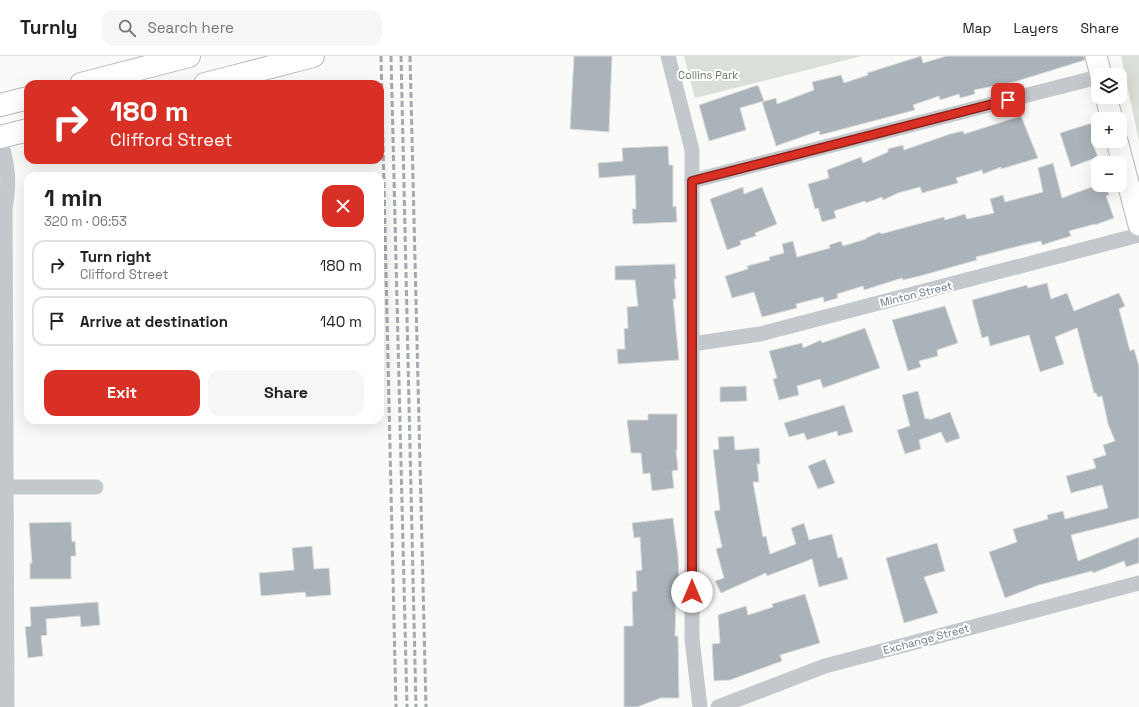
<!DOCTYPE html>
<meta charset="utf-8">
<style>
:root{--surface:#fff;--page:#f6f6f6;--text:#202124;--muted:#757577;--line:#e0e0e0;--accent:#d93025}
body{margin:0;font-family:"Space Grotesk",sans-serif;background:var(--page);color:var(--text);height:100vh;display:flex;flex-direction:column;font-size:15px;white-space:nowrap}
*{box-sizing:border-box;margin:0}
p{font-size:13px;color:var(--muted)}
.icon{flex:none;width:22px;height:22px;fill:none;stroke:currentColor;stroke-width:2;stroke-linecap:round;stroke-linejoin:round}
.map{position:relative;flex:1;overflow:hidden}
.panel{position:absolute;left:24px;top:116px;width:360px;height:252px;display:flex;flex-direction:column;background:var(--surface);border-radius:12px;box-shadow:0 4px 16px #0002}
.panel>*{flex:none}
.top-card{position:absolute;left:24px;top:24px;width:360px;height:84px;border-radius:12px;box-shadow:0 4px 16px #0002;background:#d93025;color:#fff;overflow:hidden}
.fabs{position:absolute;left:1091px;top:12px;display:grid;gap:8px}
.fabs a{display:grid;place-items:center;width:36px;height:36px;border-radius:8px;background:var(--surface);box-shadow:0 4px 16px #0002;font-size:20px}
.pin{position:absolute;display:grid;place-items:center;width:34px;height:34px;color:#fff;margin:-17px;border-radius:8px;box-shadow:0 2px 6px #0006}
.me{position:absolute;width:44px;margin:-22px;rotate:0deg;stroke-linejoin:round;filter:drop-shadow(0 0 3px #0008)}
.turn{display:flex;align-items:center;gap:14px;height:84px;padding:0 20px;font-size:18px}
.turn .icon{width:52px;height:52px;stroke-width:2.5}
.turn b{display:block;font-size:28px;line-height:34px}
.round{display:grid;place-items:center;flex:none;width:42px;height:42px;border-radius:12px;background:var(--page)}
.overview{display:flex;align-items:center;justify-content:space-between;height:68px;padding:0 20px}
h1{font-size:24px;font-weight:800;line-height:30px}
.button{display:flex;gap:8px;margin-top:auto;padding:8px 20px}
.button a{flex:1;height:46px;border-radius:12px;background:var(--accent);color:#fff;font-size:16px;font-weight:800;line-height:46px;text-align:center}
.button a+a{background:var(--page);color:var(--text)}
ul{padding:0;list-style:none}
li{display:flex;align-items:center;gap:12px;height:50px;margin:0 8px 6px;padding:0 12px;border:2px solid var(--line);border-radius:12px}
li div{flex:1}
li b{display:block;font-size:15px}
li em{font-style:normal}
header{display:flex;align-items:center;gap:24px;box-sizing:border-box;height:56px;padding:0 20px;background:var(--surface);border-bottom:1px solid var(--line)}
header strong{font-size:19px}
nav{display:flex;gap:22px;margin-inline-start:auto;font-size:14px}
.search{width:280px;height:36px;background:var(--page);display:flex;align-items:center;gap:10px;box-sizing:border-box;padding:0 14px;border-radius:12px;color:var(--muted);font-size:15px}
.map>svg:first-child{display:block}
</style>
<header>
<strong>Turnly</strong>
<div class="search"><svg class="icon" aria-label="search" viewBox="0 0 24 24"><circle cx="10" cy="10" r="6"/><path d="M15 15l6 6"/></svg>Search here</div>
<nav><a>Map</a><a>Layers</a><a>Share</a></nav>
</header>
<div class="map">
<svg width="1139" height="651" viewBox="0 0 1139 651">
<rect width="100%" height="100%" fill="#fafaf8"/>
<g fill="#dadfd7">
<polygon points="684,0 862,0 695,42"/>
<polygon points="1121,0 1139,0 1139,85"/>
</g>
<g fill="#aab3b9" stroke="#dcdcda">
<polygon points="574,0 612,0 609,76 570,73"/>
<polygon points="921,0 923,7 947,0 1084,0 1085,4 1014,26 974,34 975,38 960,42 959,38 940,44 939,40 913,49 915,54 820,79 819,75 776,90 762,46 776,42 777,48 814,34 812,26 841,19 844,27 868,19 867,17"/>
<polygon points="758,29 764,45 740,52 746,74 709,85 699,49"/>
<polygon points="1021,60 1038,102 1001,113 1001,111 983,118 982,114 956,122 958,127 922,137 920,131 898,137 883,144 882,141 866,147 865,145 834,155 836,162 822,166 818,152 815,153 808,128 829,122 827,114 861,101 863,107 888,96 888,93 903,89 904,94 950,78 963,75 964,78"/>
<polygon points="1092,67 1097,82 1091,84 1098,101 1071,111 1060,77"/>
<polygon points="668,90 669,109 673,109 673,151 676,150 677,166 633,168 632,153 636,153 635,119 599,122 598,107 623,105 622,92"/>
<polygon points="1053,107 1062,142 1097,129 1105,129 1109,139 1106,140 1114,162 1095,169 1095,168 1069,175 1071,180 1042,189 1041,185 1023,189 976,201 977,204 920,220 903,224 902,222 864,234 863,230 837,238 838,242 824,246 823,241 796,248 797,252 762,261 754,236 732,242 725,220 748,213 747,210 770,204 769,201 784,197 782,188 793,185 797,201 830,192 829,189 841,185 843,190 866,183 866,182 880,176 881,178 944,161 945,164 965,158 967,163 994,157 990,143 1003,139 1005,146 1043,136 1038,112"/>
<polygon points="743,131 744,138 762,131 777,168 755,177 756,180 740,185 741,189 727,194 710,143"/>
<polygon points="675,208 676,223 674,223 676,243 673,243 679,304 618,308 617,293 625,293 624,273 628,272 627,251 638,250 635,224 615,224 615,210"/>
<polygon points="1047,227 1051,243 1067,237 1074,255 1119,237 1125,250 1119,253 1130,295 1134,293 1139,310 1139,462 1071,479 1078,505 1139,481 1139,507 1126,511 1124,505 1093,517 1092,515 1039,529 1005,542 989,496 1017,486 1013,473 1048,463 1047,459 1063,455 1065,463 1108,452 1102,429 1071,437 1066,420 1096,412 1093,403 1106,399 1103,389 1115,385 1108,368 1102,340 1098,341 1096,337 1094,337 1077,272 1055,281 1064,308 1040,316 1029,279 990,290 988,280 982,282 972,244 1027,229 1028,232"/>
<polygon points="945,250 958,287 937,294 938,300 919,305 921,311 908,315 892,264"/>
<polygon points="865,272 880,312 823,332 820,323 797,330 799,339 779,344 773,323 777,322 769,295 802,287 803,292 821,284 822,287"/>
<polygon points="746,330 747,345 720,346 720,331"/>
<polygon points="918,335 925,363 929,362 929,364 950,356 960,382 946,387 941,376 919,384 921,393 905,398 897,374 910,370 902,339"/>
<polygon points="844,349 853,376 838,380 837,375 807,384 804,377 789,381 784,367"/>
<polygon points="648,358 677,358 677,394 676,394 678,414 672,415 674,432 652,435 650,417 643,418 641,397 631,397 627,364 648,364"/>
<polygon points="734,380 735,394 759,392 760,408 757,408 759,426 753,426 763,481 766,480 770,498 796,488 791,472 804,467 809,484 832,478 838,502 842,501 848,523 819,531 812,503 767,520 766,517 721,537 715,525 724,522 716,493 722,491 714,455 720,454 713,394 719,393 718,381"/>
<polygon points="825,403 835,427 818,433 808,410"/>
<polygon points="673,462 678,500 679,527 674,527 676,546 675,580 678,580 679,642 661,642 637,651 624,651 624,570 633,570 632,536 637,535 636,515 642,514 640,481 634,482 632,467"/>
<polygon points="71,466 72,486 75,485 76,500 71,500 71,523 30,523 30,507 32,507 29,467"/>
<polygon points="937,487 945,515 924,521 938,557 904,567 886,502"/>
<polygon points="312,490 314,513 329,512 331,539 306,541 305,536 261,540 259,517 294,514 292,492"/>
<polygon points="805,538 820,587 780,599 782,605 730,624 714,625 712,588 720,587 718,559 746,550 748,559 773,551 772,548"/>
<polygon points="98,546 100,569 81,571 80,560 46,563 47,579 41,580 43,600 28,602 25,571 31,570 30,551"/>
</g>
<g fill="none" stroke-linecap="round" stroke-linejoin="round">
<g stroke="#b3babf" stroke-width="23">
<g id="secondary">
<polyline points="1096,0 1101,19"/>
<polyline points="1106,41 1112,63"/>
<polyline points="1117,85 1139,169"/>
</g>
</g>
<g stroke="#b4b9bd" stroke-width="24">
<g id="highway">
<polyline points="81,28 189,0"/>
<polyline points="205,28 313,0"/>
<polyline points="0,49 28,42"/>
<polyline points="0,81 28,74"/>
</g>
</g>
<g stroke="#c3c8cc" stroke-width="15">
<polyline points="668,0 692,94 692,583 700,651"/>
<path d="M0,82C8,110 10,124 5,153L7,651"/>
<polyline points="692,125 1098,21"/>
<polyline points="692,288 760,278 1139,179"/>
<polyline points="6,431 96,431"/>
<polyline points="718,651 825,610 1139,527"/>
</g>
<use href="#secondary" stroke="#fff" stroke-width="21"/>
<use href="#highway" stroke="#fff" stroke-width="22"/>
<g stroke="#a2aab0" stroke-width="3" stroke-dasharray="6 3" stroke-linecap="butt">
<polyline points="381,0 396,651"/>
<polyline points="391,0 407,651"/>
<polyline points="401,0 416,651"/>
<polyline points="410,0 426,651"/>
</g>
</g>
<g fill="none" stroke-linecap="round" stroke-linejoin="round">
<g stroke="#8d1f18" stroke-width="10">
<polyline id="route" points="692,536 692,125 1008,44"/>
</g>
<use href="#route" stroke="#d93025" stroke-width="7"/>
</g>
<g text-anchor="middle" stroke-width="4" stroke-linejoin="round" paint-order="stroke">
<g font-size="11" fill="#687a64" stroke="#fff">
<text x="708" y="23">Collins Park</text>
</g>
<g font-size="11" fill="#657683" stroke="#fff">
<text transform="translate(916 238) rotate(-14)" y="4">Minton Street</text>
<text transform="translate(926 583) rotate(-15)" y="4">Exchange Street</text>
</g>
</g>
</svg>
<div class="fabs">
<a><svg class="icon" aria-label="layers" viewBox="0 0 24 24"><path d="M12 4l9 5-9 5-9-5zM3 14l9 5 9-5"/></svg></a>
<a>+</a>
<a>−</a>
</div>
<div class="pin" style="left:1008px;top:44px;background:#d93025"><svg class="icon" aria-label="arrive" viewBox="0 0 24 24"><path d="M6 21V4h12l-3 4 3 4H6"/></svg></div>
<svg class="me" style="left:692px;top:536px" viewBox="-20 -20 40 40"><circle r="19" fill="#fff"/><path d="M0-13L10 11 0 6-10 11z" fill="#d93025"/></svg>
<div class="top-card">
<div class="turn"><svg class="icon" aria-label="right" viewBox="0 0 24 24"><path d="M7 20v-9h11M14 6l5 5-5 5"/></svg><div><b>180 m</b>Clifford Street</div></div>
</div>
<section class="panel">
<div class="overview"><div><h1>1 min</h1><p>320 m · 06:53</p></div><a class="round" style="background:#d93025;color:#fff"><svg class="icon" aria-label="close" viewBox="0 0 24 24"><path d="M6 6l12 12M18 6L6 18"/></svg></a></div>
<ul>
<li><svg class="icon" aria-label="right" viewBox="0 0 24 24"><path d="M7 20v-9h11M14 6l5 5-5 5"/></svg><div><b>Turn right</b><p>Clifford Street</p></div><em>180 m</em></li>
<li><svg class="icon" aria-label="arrive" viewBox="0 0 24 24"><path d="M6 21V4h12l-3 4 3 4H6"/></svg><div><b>Arrive at destination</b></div><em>140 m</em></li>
</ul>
<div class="button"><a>Exit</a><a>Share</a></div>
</section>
</div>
